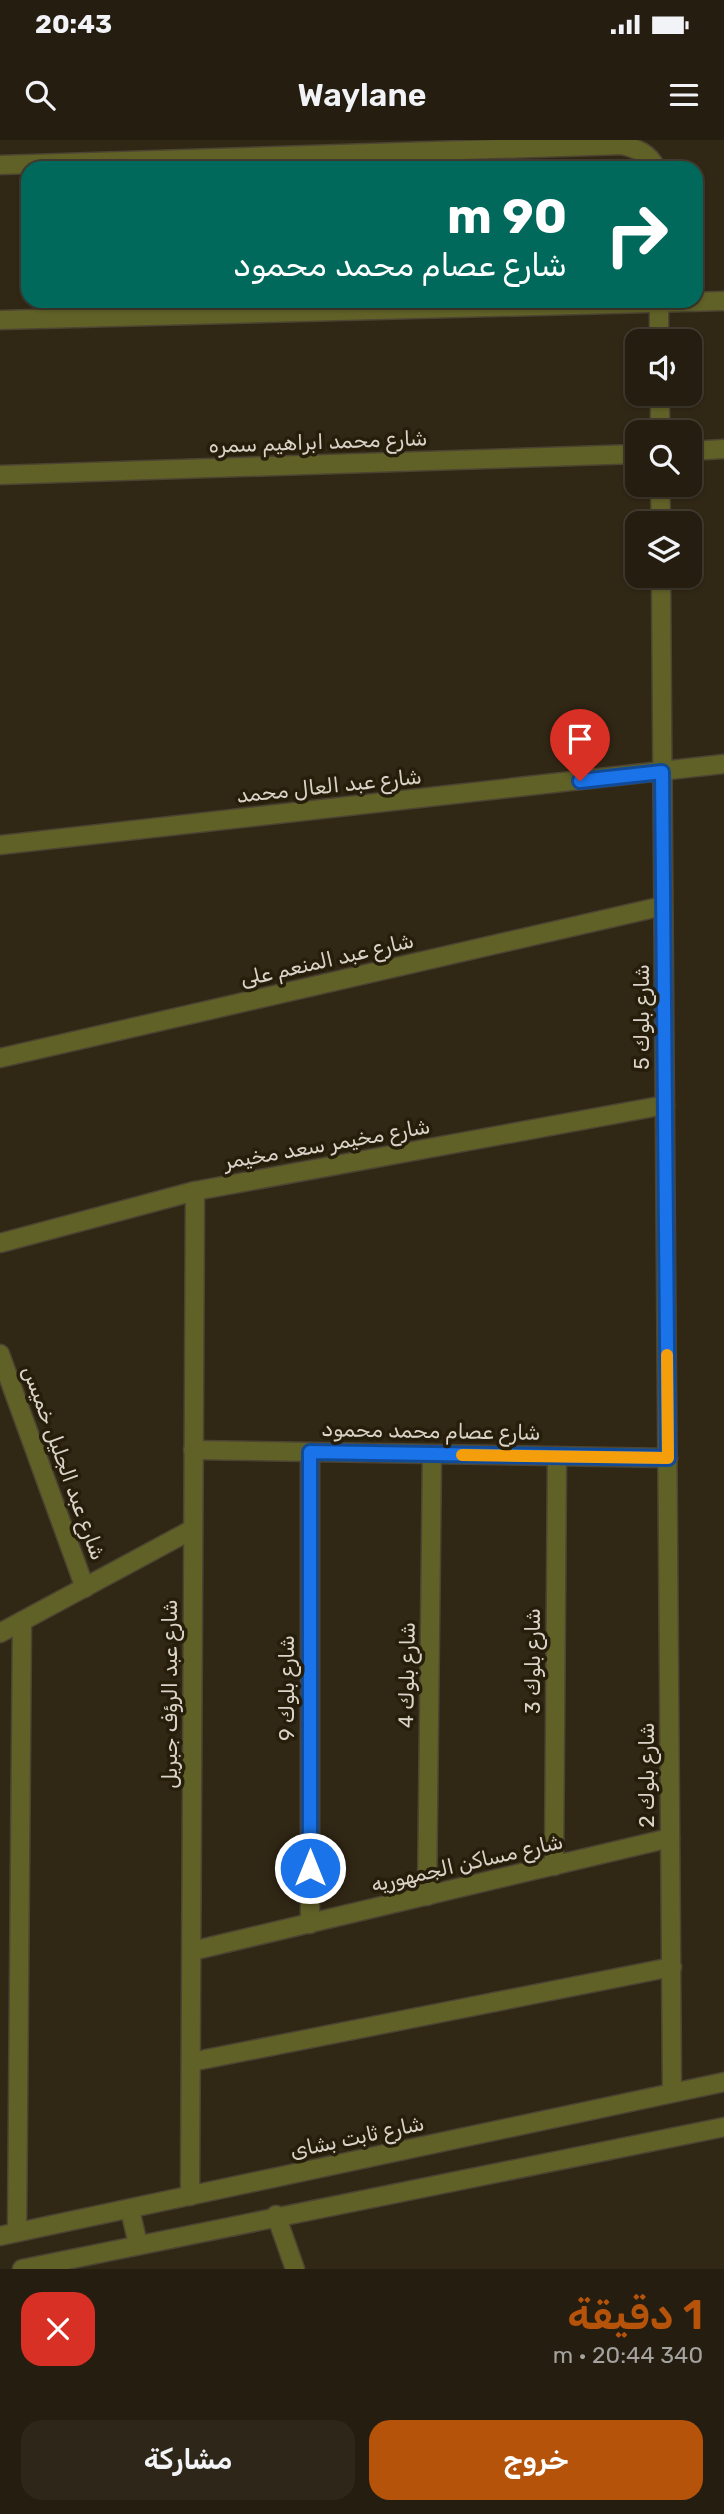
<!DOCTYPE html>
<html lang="ar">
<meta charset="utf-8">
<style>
:root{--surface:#251d10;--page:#2d2619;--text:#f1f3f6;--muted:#a3a29f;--line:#423b30;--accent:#b45309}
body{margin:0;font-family:Rubik,"Noto Naskh Arabic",sans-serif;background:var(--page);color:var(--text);direction:rtl;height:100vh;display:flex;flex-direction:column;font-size:26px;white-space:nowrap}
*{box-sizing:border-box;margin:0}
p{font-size:23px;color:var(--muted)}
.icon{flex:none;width:38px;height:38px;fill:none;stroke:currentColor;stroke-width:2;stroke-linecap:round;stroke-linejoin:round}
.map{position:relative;height:2129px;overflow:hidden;direction:ltr}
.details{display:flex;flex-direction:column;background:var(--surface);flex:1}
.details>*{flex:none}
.top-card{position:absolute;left:21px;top:21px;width:682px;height:147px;border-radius:21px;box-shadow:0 2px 5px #0004,0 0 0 2px var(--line);direction:rtl;background:#00695c;color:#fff;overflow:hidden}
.tools{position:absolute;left:625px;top:189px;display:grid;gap:14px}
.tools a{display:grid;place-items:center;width:77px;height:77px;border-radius:14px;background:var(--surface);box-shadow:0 2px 5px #0004,0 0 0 2px var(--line);font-size:35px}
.pin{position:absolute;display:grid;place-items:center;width:60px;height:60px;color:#fff;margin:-72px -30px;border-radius:50% 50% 50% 0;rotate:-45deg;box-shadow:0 0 7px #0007}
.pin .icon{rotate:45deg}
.me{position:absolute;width:77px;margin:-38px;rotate:0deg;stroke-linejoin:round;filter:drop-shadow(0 0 5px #0008)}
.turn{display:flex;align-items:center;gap:24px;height:147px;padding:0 21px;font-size:32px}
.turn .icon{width:91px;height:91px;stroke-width:2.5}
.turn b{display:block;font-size:49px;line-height:60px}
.round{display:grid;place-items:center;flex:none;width:74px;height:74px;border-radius:21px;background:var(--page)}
.headline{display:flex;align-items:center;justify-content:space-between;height:119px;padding:0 21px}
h1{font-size:42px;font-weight:600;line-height:52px;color:var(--accent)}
.action{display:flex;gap:14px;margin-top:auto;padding:14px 21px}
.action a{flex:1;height:80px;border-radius:21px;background:var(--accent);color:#fff;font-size:28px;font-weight:600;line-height:80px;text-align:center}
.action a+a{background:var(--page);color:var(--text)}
.status{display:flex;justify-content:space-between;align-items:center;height:49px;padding:0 35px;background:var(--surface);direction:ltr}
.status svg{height:19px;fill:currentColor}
header{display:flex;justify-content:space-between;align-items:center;height:91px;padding:0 21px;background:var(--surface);font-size:32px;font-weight:600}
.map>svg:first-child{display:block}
</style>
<div class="status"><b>20:43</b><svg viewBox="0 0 49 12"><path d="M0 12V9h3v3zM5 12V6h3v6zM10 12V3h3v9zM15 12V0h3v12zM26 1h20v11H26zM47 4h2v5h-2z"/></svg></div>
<header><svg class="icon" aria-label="menu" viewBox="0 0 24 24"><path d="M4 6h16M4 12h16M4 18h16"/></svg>Waylane<svg class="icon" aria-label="search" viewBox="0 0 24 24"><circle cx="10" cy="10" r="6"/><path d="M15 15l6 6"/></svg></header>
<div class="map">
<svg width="724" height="2129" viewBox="0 0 724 2129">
<rect width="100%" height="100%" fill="#312715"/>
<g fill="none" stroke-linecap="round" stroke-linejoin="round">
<g stroke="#4c4332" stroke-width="21">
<g id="minor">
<path d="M0,25L622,5C638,9 649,13 656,28"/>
<polyline points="659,161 659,201"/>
<polyline points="0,180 724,161"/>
<polyline points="660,254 660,292"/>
<polyline points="690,311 724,309"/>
<polyline points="0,335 637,314"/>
<polyline points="660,345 661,383"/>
<polyline points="661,436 672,1952"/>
<polyline points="0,705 724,624"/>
<polyline points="0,918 663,766"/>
<polyline points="0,1103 195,1051 665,965"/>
<polyline points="0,1214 85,1448"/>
<polyline points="193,1310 668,1318"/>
<polyline points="310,1312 310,1784"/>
<polyline points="0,1493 193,1389"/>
<polyline points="554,1726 557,1316"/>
<polyline points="427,1756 432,1314"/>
<polyline points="192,1811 670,1698"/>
<polyline points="191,1922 672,1827"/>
<polyline points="190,2056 195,1051"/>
<polyline points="130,2070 138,2104"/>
<polyline points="276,2075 295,2129"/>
<polyline points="17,2092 22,1481"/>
<polyline points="0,2096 724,1942"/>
<polyline points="22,2129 724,1987"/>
</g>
</g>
<use href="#minor" stroke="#606127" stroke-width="18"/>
</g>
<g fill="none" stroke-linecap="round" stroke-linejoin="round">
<g stroke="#114b97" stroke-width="18">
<polyline id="route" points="310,1728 310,1312 668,1318 662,632 580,641"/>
</g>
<use href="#route" stroke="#1a73e8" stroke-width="12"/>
<polyline stroke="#f59e0b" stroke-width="12" points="462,1315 668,1318 667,1215"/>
</g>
<g text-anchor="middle" stroke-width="7" stroke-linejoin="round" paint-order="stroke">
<g font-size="21" fill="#dad3c8" stroke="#271d0b">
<text transform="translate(318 302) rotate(-2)" y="7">شارع محمد ابراهيم سمره</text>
<text transform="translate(329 646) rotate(-6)" y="7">شارع عبد العال محمد</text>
<text transform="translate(327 820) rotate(-13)" y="7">شارع عبد المنعم على</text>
<text transform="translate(642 877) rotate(-90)" y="7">شارع بلوك 5</text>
<text transform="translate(327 1004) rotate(-10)" y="7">شارع مخيمر سعد مخيمر</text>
<text transform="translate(431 1291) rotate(1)" y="7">شارع عصام محمد محمود</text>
<text transform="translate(64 1323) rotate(70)" y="7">شارع عبد الجليل خميس</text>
<text transform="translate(533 1521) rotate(-90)" y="7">شارع بلوك 3</text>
<text transform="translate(407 1535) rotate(-89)" y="7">شارع بلوك 4</text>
<text transform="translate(287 1548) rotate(-90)" y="7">شارع بلوك 9</text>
<text transform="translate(170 1554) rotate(-90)" y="7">شارع عبد الرؤف جبريل</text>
<text transform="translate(647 1635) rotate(-90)" y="7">شارع بلوك 2</text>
<text transform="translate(467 1723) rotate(-13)" y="7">شارع مساكن الجمهوريه</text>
<text transform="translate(357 1997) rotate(-12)" y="7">شارع ثابت بشاى</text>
</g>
</g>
</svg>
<div class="tools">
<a><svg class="icon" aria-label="sound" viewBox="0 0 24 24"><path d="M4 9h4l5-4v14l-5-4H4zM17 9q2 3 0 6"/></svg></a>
<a><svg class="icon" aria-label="search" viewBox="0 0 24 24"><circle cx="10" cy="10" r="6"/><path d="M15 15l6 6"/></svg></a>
<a><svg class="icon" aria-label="layers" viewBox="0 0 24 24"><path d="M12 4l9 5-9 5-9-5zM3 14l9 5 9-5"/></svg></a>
</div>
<div class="pin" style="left:580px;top:641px;background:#d93025"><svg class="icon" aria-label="arrive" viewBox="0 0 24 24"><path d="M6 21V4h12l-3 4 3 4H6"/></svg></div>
<svg class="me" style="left:310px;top:1728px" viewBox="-20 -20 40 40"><circle r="17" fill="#1a73e8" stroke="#fff" stroke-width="3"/><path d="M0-11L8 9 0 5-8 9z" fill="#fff"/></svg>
<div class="top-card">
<div class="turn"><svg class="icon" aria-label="right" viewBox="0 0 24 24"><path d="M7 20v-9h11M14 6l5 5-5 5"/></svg><div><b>90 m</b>شارع عصام محمد محمود</div></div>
</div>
</div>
<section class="details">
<div class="headline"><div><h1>1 دقيقة</h1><p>340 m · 20:44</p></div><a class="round" style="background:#d93025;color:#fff"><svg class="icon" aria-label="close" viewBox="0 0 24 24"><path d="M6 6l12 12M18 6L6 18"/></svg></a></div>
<div class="action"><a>خروج</a><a>مشاركة</a></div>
</section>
